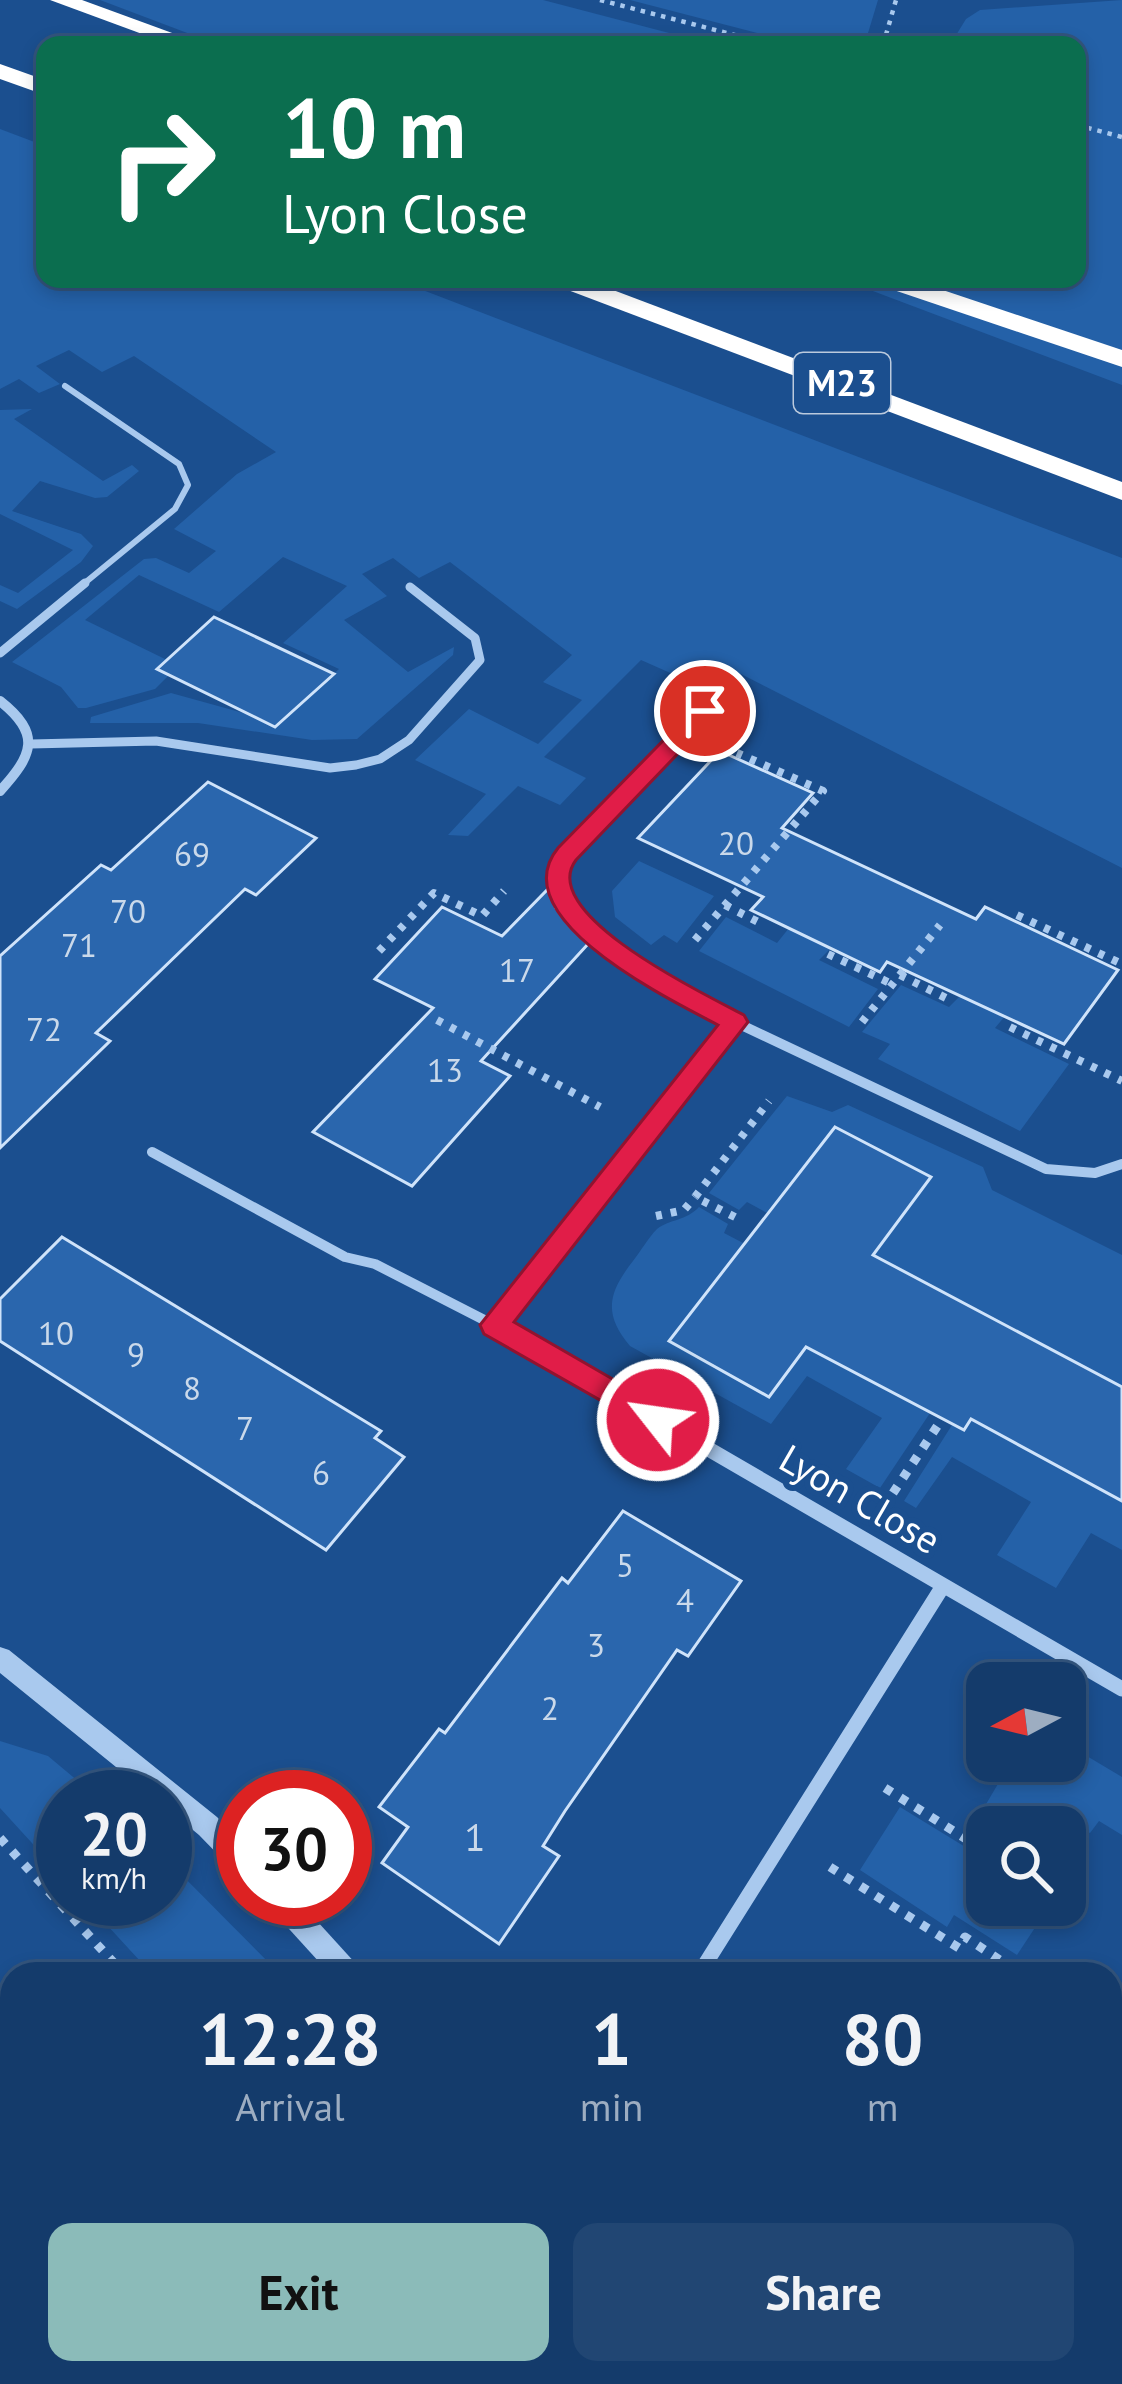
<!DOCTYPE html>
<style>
:root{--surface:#143b6b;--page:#214673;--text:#f1f3f6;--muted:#9dadc1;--line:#33557e;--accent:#8bbbb9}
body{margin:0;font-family:"PT Sans",sans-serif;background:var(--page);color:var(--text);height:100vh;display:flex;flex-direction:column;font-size:45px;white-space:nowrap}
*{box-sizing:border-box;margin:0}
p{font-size:39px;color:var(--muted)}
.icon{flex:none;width:66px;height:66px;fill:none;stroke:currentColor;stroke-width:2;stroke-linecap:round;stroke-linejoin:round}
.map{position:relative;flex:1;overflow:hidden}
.panel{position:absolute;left:0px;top:1962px;width:1122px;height:423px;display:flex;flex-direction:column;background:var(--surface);border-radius:36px 36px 0 0;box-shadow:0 6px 18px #0003,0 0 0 3px var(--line)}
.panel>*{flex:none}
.hud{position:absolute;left:36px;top:36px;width:1050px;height:252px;border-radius:24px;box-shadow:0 6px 18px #0003,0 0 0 3px var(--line);background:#0b6e4f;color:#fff;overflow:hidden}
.needle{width:78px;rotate:263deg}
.fabs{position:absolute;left:966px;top:1662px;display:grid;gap:24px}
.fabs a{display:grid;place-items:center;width:120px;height:120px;border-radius:24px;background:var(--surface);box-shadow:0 6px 18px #0003,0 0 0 3px var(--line);font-size:60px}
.speed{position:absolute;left:36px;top:1770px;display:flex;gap:24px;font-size:60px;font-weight:700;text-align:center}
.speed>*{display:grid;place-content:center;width:156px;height:156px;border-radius:50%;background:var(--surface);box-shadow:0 6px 18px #0003,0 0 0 3px var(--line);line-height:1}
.speed small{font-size:30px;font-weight:400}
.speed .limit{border:18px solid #d22;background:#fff;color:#111}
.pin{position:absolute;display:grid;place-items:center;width:102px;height:102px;color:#fff;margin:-51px;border:6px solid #fff;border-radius:50%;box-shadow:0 3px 12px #0007}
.me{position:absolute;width:132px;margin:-66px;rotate:300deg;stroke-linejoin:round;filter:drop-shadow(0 0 9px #0008)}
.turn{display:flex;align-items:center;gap:42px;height:252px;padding:0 48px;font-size:54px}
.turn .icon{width:156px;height:156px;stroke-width:2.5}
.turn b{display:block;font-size:84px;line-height:102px}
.eta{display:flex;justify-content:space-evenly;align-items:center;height:204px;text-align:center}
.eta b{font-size:72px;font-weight:600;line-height:84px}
.action{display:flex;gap:24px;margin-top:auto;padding:24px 48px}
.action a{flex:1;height:138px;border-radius:24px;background:var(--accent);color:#111;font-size:48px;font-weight:600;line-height:138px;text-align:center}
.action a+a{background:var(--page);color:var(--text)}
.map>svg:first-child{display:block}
</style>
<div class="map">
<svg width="1122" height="2384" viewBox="0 0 1122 2384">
<rect width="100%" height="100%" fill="#1b4f8f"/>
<g fill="#2461a8">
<polygon points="100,0 543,0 715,45 219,45"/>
<polygon points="630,0 878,0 865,43 804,45"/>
<polygon points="1122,0 1122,385 841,279 1077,279 1077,45 950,45 966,19 980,10"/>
<polygon points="0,129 45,146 45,279 394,279 1122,558 1122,868 741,674 720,695 641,660 544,757 586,778 560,805 518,786 468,836 448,835 486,794 415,760 469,709 538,744 582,700 543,682 572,655 450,562 419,578 393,558 362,574 387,596 344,620 408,672 454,647 453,655 357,739 312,740 198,723 90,723 91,717 171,693 279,723 339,669 283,643 347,586 283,557 219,612 139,575 85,620 167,660 158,669 169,675 155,689 86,708 78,708 61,687 12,662 144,559 156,558 189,573 216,551 174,529 237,474 276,452 134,356 102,372 69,350 36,366 60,384 39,393 19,379 0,389"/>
<polygon points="32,409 14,419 103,481 132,465 139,471 107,497 95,498 40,481 12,511 81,534 93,546 81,562 17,609 0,601 0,585 18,593 73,550 0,514 0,410"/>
<polygon points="639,861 714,896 677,943 664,935 651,945 615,917 612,891"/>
<polygon points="726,917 777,943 789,928 831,948 819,960 878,989 849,1027 699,951"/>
<polygon points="901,985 949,1007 961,995 1005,1016 995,1028 1069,1064 1020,1131 878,1059 890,1044 862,1032"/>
<polygon points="787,1096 832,1112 848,1105 983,1167 992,1190 1122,1255 1122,1387 873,1255 930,1177 769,1214 747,1202 739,1210 709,1193"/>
<path d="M699,1207L728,1224L724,1233L745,1244L670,1341L817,1332L929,1394L919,1406L930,1413L880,1488L846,1469L882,1418L807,1376L771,1424L630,1346C603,1314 608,1293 633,1261C641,1251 648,1238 657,1229C670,1219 686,1221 699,1207Z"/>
<polygon points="971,1419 1122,1501 1122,1550 1091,1533 1056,1588 997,1555 1031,1502 952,1457 916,1508 904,1501 952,1425 964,1430"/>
<polygon points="0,1741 48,1756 97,1797 63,1797 63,1877 0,1808"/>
<polygon points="1065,1743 1122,1777 1122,1835 1099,1821 1090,1833 1056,1817 1050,1827 1009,1827 982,1811 1005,1772 989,1761 1065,1761"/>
<polygon points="900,1807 980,1856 987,1848 987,1905 1028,1905 1044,1914 1017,1955 954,1915 947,1927 860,1870"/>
<polygon points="165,1858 280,1974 152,1974 83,1899 165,1899"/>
</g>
<g fill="#2a66ad" stroke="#cfe3fa" stroke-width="3">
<polygon points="214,617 334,674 275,727 157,669"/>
<polygon points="720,751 813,793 782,828 976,919 985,907 1118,970 1064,1044 887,962 880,972 751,910 763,897 638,838"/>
<polygon points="208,782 316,838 256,895 245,889 96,1033 110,1041 0,1148 0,956 101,865 111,870"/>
<polygon points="550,887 556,908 588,944 481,1061 510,1076 412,1186 313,1132 433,1008 375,979 442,907 502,936"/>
<polygon points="835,1127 931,1177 873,1255 1122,1387 1122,1501 971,1419 964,1430 806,1347 769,1397 669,1341"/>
<polygon points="62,1237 381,1431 375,1438 404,1457 326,1550 0,1341 0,1299"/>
<polygon points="623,1511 741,1581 688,1656 677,1650 565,1811 543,1846 559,1856 499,1944 382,1863 408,1827 379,1807 439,1729 445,1733 562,1578 568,1583"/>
</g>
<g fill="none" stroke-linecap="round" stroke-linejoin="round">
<g stroke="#a9c9ee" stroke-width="4.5" stroke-dasharray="4.5 6" stroke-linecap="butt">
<polyline points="600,0 773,45"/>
<polyline points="883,45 896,0"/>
<polyline points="1077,125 1122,137"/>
</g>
<g stroke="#a9c9ee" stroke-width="8" stroke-dasharray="6 9" stroke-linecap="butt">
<polyline points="725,905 764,925"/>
<polyline points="1017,915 1122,964"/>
<polyline points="695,940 823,791 737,753"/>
<polyline points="379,951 434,893 482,916 504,891"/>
<polyline points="828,954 892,984"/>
<polyline points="900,975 946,998"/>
<polyline points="437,1020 600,1107"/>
<polyline points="862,1022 940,925"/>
<polyline points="1010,1027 1122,1081"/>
<polyline points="656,1216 684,1210 695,1197"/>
<polyline points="735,1217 695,1197 769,1101"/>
</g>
<g stroke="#a9c9ee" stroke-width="9" stroke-dasharray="8 10" stroke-linecap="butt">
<polyline points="893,1493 942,1419"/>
<polyline points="885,1788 979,1847 987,1830"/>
<polyline points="0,1838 124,1974"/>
<polyline points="830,1867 959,1948 965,1937 1021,1974"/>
<polyline points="475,2373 484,2384"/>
</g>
<polyline stroke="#a9c9ee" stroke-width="6" points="65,386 179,464 188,485 175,509 81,586"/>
<g stroke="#a9c9ee" stroke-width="9">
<polyline points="0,653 85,583"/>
<polyline points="31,744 156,741 330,768 356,765 380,759 409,740 480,660 475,638 410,587"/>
</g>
<g stroke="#a9c9ee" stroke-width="10">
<path d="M0,701C42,734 33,755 0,791"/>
<polyline points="735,1022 1046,1169 1095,1173 1122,1164"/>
<polyline points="152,1152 345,1257 375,1264 494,1325"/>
<path d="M555,1360L494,1325L735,1022C689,999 559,939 558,880C558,873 564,861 567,854L705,711"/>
</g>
<g stroke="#a9c9ee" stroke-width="15">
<polyline points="550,1357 1122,1689"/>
<polyline points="699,1974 943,1586"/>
</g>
<g fill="#a9c9ee" fill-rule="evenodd">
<polygon points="0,1647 9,1650 217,1817 243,1844 243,1875 234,1871 199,1835 165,1807 165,1797 153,1797 0,1673"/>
<polygon points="266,1899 297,1899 357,1965 361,1974 330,1974 270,1908"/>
<polygon points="629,2373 661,2373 666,2384 634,2384"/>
</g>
<g fill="#fff" fill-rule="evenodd">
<polygon points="50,0 82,0 205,45 172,45"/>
<polygon points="0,64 45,80 45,95 0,79"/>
<polygon points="548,279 584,279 1122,482 1122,500 552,284"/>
<polygon points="872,279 910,279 1122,350 1122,367 876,284"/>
</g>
</g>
<path fill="#e11d48" stroke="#92132f" stroke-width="3" d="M705,704L717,711L713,717L576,860C535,914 710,997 744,1015L748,1022L514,1322L668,1411L673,1420L668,1429L658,1433L484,1334L480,1325L718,1025C671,1000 501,918 558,848L697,706Z"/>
<g text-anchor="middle" stroke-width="12" stroke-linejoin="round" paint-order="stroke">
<g font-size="33" fill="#cad9ea">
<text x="736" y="855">20</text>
<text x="192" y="866">69</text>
<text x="128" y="923">70</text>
<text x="79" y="957">71</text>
<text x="517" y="982">17</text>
<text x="44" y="1041">72</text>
<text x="445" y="1082">13</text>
<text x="56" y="1345">10</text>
<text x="136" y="1366">9</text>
<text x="192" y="1400">8</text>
<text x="245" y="1440">7</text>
<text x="321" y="1485">6</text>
<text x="625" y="1577">5</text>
<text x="685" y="1612">4</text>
<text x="596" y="1657">3</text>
<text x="550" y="1720">2</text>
</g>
<rect fill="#1b4f8f" stroke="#bbcadd" stroke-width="3" x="794" y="353" width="96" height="60" rx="9"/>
<g font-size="36" font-weight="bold" fill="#fff">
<text x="842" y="396">M23</text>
</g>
<g font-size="39" fill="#fff" stroke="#1b4f8f">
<text transform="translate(860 1499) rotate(30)" y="14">Lyon Close</text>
</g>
<g font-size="39" fill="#cad9ea">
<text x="475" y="1851">1</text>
</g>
</g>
</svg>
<div class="fabs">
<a><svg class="needle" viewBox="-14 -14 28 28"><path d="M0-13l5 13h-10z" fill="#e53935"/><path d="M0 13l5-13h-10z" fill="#9dadc1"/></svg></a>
<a><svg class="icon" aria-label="search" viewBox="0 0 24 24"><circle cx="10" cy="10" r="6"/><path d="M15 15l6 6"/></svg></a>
</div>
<div class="speed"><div>20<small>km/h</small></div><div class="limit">30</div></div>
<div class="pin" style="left:705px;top:711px;background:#d93025"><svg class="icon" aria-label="arrive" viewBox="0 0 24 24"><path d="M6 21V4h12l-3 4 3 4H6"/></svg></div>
<svg class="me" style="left:658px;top:1420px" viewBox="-20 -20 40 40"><circle r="17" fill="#e11d48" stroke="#fff" stroke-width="3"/><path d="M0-11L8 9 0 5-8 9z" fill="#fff"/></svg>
<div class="hud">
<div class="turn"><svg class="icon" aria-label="right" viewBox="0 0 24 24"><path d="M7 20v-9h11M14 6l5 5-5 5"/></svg><div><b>10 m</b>Lyon Close</div></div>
</div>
<section class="panel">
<div class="eta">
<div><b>12:28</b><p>Arrival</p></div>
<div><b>1</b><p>min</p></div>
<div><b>80</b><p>m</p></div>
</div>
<div class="action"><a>Exit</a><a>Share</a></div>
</section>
</div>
